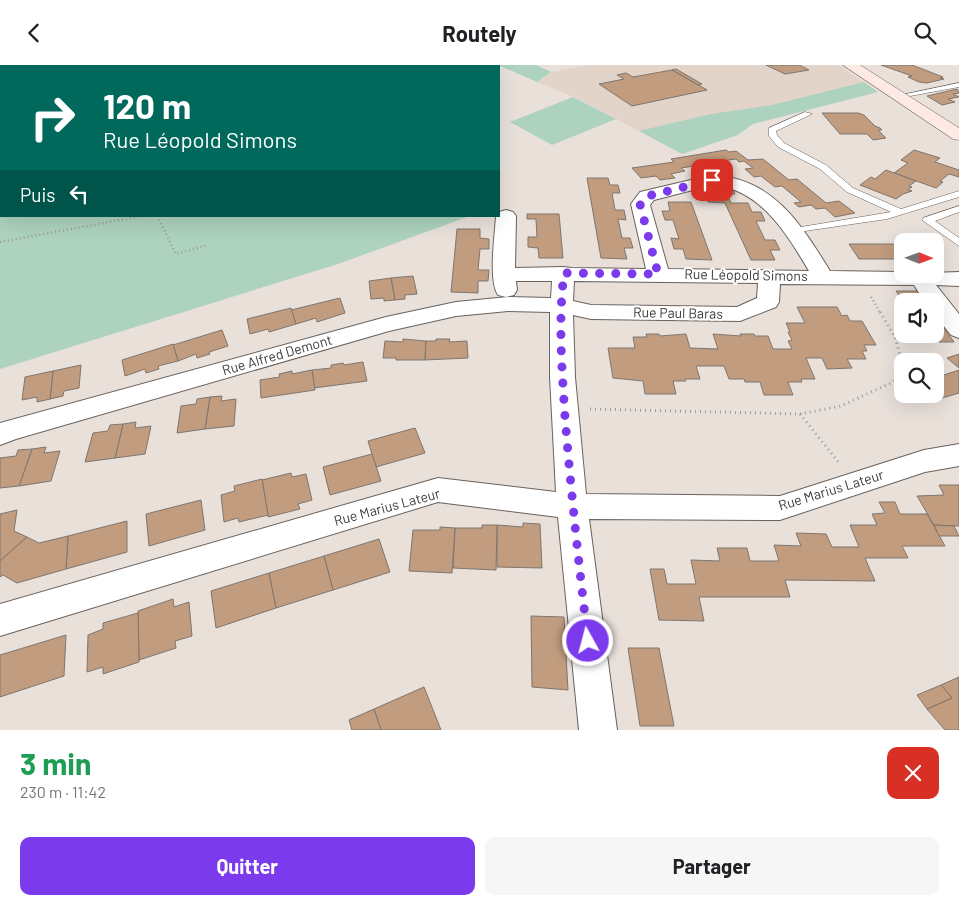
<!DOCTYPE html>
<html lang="fr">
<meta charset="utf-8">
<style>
:root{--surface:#fff;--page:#f6f6f6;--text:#202124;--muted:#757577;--accent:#7c3aed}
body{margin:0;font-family:Barlow,sans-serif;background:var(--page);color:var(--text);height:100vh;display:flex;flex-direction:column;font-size:19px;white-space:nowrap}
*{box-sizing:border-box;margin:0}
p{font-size:16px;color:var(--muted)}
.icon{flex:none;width:28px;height:28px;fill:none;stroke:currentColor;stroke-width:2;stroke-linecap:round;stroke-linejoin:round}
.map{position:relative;height:665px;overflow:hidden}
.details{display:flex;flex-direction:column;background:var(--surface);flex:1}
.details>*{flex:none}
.hud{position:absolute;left:0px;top:0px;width:500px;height:152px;box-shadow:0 5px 20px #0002;background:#00695c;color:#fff;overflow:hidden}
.needle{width:32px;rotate:91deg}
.fabs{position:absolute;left:894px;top:168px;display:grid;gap:10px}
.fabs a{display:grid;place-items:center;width:50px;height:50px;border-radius:10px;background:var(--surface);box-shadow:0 5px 20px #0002;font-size:25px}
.pin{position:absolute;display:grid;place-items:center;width:42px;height:42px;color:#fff;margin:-21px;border-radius:10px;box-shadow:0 2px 8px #0006}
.me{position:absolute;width:55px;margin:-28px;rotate:353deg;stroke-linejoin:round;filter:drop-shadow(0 0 4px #0008)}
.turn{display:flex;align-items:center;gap:18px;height:105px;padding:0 20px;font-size:22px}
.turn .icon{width:65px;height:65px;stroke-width:2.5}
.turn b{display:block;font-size:35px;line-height:42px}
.then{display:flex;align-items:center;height:48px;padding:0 20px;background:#0003;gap:10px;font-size:19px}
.round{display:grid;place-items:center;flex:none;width:52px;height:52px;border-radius:10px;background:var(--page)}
.head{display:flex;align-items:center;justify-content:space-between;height:85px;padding:0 20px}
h1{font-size:30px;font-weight:700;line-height:38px;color:#1e9e55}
.button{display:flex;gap:10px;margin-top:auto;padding:10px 20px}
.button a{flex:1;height:58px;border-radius:10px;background:var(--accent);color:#fff;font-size:20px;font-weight:700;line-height:58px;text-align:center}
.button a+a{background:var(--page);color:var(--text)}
header{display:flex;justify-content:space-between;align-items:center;height:65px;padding:0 20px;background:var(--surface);font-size:22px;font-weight:700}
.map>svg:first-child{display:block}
</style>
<header><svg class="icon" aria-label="back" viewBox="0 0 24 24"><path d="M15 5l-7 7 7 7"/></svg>Routely<svg class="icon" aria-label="search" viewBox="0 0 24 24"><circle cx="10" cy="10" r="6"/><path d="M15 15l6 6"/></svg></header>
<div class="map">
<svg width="959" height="665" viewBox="0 0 959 665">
<rect width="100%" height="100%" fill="#e9e0da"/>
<polygon fill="#e3d4c9" points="590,0 839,0 874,24 668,81 574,32 537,17 551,7"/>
<g fill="#add2bf">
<polygon points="498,0 536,0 551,7 537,17"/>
<polygon points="864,17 878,27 753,59 738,70 682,89 639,66 711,49 772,40"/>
<polygon points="573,32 616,54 552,80 510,57"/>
<polygon points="0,66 1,151 470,151 338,199 0,304"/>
</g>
<g fill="#c19c7e" stroke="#7e7670">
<polygon points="766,0 799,0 809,5 785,9"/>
<polygon points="881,0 912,0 943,12 940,13 944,14 927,18 919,17 908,12 912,11"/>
<polygon points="676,4 702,19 698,20 672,5"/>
<polygon points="672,5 707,25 632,41 599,19 624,14 617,10 626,8 633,12"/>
<polygon points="957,24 959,28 953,29 959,32 948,34 955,37 942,40 927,31"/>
<polygon points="822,48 858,48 864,50 875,61 880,63 882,65 878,65 886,73 873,75 867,69 840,69"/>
<polygon points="726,85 729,87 736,86 748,95 763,94 789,115 797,114 826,138 839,136 855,148 835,152 825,143 816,144 811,140 799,142 794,138 801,137 782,121 775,122 761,111 754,112 745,104 753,103 744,96 739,97 736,94 709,98 713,102 698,104 694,101 681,103 685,106 671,109 675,113 660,115 656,111 641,113 632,103 674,97 671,94"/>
<polygon points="914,85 940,93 935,97 959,105 959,112 949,109 940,116 943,117 936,123 894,108 908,98 901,95"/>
<polygon points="886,105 916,116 909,121 912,122 908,125 912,126 903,129 896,134 860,120 871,112 875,114"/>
<polygon points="587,113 608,113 610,120 618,120 620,128 612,128 615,145 624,145 626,155 618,154 622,173 630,173 633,183 624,183 627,194 601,193"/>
<polygon points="703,125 733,125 735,129 727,129 731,138 748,138 752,147 761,147 765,156 756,156 765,175 775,175 780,185 770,185 775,195 751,195 725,138 708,137"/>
<polygon points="668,137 691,137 712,195 686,194 683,184 674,184 671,173 679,174 673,155 665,155 662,146 670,146"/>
<polygon points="527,149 559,149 563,193 539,193 538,183 528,182 528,172 537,172 536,154 527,154"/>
<polygon points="457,164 480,164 480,173 489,174 489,184 480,184 478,205 489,205 488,216 478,216 478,228 451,227"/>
<polygon points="849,179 902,179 902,194 859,194"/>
<polygon points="413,211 417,229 405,230 405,234 395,235 391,213"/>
<polygon points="391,213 395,235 384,236 384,233 371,234 369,216"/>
<polygon points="896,226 917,226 924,236 903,236"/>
<polygon points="340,233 345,248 317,257 316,253 296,259 291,245"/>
<polygon points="797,242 837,242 842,251 847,250 850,256 862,256 876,280 864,280 867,286 862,286 866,294 847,294 852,303 827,304 822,293 806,293 815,314 801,314 802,317 788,317 793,330 764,330 760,317 745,317 744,314 729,314 724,301 696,301 700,314 685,314 686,316 673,316 676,329 645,329 643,316 613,313 608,283 635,283 633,272 647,272 646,269 659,269 660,271 686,269 690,283 718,284 713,269 741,271 740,269 754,269 755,271 768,271 773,284 792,284 788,276 792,275 788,267 790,267 786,258 805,258"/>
<polygon points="291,243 296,259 269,267 268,264 250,269 247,254"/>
<polygon points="935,251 954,277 939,277 933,269 935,269"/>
<polygon points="222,265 228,281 209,287 210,289 197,293 196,289 178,296 173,280"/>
<polygon points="403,274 426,276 425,295 396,295 396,293 383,293 385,276 403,277"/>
<polygon points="436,274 450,274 449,277 467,276 468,293 425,295 426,276 436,276"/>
<polygon points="173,279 178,296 158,301 159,304 146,308 145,304 125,311 122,295"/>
<polygon points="959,289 959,303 947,293"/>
<polygon points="363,297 367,316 314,323 312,305 331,303 331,300 343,298 344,300"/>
<polygon points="81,300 79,323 64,326 63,331 50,334 53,306"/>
<polygon points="312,305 315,325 261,333 260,315 280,312 279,309 292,306 292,309"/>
<polygon points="959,305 959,328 932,336 924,329 935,329 935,313"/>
<polygon points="53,306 50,334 37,337 37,332 22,335 25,312"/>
<polygon points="222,331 221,336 236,334 234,361 205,364 210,332"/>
<polygon points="210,332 205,364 177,368 181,341 196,339 197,334"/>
<polygon points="136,357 135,363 151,361 145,389 115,393 123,359"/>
<polygon points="123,359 115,393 85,397 93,368 108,366 110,360"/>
<polygon points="415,363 425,388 376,402 368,376"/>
<polygon points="46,382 44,388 60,386 51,416 19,421 32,384"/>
<polygon points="32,384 19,421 0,423 0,393 16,391 18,385"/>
<polygon points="372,389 381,416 330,430 323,402"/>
<polygon points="291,408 292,412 306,409 312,435 298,439 300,444 268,452 262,415"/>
<polygon points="262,414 268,450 239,457 238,453 224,457 221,430 235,426 234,421"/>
<polygon points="939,420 959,420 959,461 934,460 917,431 944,430"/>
<polygon points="201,435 205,465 149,481 146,449"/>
<polygon points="879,437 895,437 900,449 927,449 945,481 902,481 908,493 865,493 875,516 785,515 790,532 699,532 704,556 659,555 650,504 664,504 667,519 696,519 691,495 720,496 717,483 747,483 750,496 779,496 774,480 801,481 796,468 826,469 832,482 859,482 850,460 877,460 872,449 885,448"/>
<polygon points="17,445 14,466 27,472 0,496 0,449"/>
<polygon points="127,456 127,487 66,504 68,471"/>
<polygon points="523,458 540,459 542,503 497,502 497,460 523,462"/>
<polygon points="482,460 497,460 496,505 453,503 455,463 482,463"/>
<polygon points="934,460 954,461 959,471 939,471"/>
<polygon points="440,462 455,463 452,508 409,506 413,465 440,465"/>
<polygon points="68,471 66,504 17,518 3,510 0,512 0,496 27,472 39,478"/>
<polygon points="379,474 390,507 333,525 324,491"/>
<polygon points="324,491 333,525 276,543 269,508"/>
<polygon points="269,508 276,543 216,563 211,526"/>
<polygon points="173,534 174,542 189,537 192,571 175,576 176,583 139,595 138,546"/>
<polygon points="138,548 139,597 103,609 103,602 87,607 88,570 103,564 103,558"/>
<polygon points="531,551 564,552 568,625 532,622"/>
<polygon points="66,570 64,611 0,632 0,590"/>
<polygon points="628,583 659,583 674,661 640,661"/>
<polygon points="959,612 959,665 945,665 927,644 952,633 941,620"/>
<polygon points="941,620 952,633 927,644 917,630"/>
<polygon points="424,622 441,665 381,665 374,644"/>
<polygon points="374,644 381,665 352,665 349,655"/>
</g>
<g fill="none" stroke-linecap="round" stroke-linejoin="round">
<g stroke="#69615c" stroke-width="1">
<g id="service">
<polygon points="959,18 959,22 910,31 906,29"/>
<polygon points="805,47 812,49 776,66 777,70 784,78 826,100 853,123 901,144 959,126 959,132 887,154 791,168 790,166 795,163 891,147 847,127 820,104 778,82 769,71 769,63"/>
<polygon points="959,141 959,147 935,156 959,173 959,181 922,155 923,153"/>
</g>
</g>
<g stroke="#69615c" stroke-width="2">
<g id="minor">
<rect x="197" y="0" width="14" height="1"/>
<rect x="0" y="58" width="1" height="10"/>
<path d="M712,110C773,113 801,159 830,206L902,207V209L959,207V221L936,220L959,249V273L951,270L935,250V236H924L914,220L780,219L779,237L776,242L740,256L591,254L573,250L575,312L586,429L780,431L924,385L959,379V401L925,407L780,455L589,454L617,665H579L558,452L438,437L0,571V539L438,413L556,427L550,312V247L508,246L456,251L389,266L16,374L0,380V358L386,252L456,237L508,232L551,233L552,216H516L517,225L514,230L506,232L498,230C488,215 495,170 496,151H499V147L506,145L513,147L516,151L515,203L564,202L571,203L646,204L631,139L640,127ZM712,120C760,123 787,169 809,206L668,204L650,140L654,135ZM574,216L758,218L757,233L737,242L591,240L573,236Z"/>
</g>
</g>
<g stroke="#69615c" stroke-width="1">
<polygon id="secondary" points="843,0 860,0 959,63 959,75 953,74"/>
</g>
<g stroke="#9e9893" stroke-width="2.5" stroke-dasharray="1 3" stroke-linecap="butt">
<polyline points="157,151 176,189 208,180"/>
<polyline points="0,177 142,151"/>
<polyline points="871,232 881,249"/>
</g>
<g stroke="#9e9893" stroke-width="3" stroke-dasharray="1 4" stroke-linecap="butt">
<polyline points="590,344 800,349 841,341 893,317 902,297 895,272 880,247"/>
<polyline points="800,349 840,399"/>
</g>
<use href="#service" fill="#fff" fill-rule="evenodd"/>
<use href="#minor" fill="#fff" fill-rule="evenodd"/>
<use href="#secondary" fill="#ffe9e4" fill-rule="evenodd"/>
</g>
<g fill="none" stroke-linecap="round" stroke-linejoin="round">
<path stroke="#7c3aed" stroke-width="9" stroke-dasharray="0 16.2" d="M588,576C579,501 571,427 565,352C562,304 558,257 564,208L658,209L640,139L648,131L712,115"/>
</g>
<g text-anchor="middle" stroke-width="4" stroke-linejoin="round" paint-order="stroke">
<g font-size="14" fill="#3f3c39" stroke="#fff">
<text transform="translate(746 210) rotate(1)" y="5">Rue Léopold Simons</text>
<text transform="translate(678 248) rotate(1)" y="5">Rue Paul Baras</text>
<text transform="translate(277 290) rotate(-16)" y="5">Rue Alfred Demont</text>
<text transform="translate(831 425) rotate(-17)" y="5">Rue Marius Lateur</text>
<text transform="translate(387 442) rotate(-15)" y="5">Rue Marius Lateur</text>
</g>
</g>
</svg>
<div class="fabs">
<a><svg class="needle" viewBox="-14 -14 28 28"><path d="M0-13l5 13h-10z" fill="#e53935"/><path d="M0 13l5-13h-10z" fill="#757577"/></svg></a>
<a><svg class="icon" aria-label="sound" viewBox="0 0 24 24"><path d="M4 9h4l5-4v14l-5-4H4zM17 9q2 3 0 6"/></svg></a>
<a><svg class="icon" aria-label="search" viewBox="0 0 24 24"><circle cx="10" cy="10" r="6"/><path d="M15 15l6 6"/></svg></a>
</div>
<div class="pin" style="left:712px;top:115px;background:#d93025"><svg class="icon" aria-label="arrive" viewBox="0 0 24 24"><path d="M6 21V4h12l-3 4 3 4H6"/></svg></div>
<svg class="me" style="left:588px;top:576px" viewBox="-20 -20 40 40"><circle r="17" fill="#7c3aed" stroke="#fff" stroke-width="3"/><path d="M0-11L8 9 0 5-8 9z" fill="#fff"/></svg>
<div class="hud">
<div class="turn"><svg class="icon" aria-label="right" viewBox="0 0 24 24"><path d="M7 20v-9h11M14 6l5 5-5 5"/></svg><div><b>120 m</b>Rue Léopold Simons</div></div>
<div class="then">Puis<svg class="icon" aria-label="left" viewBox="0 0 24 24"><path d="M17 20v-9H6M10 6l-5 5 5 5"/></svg></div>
</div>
</div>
<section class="details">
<div class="head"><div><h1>3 min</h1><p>230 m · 11:42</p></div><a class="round" style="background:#d93025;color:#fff"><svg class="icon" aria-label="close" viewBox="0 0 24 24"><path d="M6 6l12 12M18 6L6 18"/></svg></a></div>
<div class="button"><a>Quitter</a><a>Partager</a></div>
</section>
